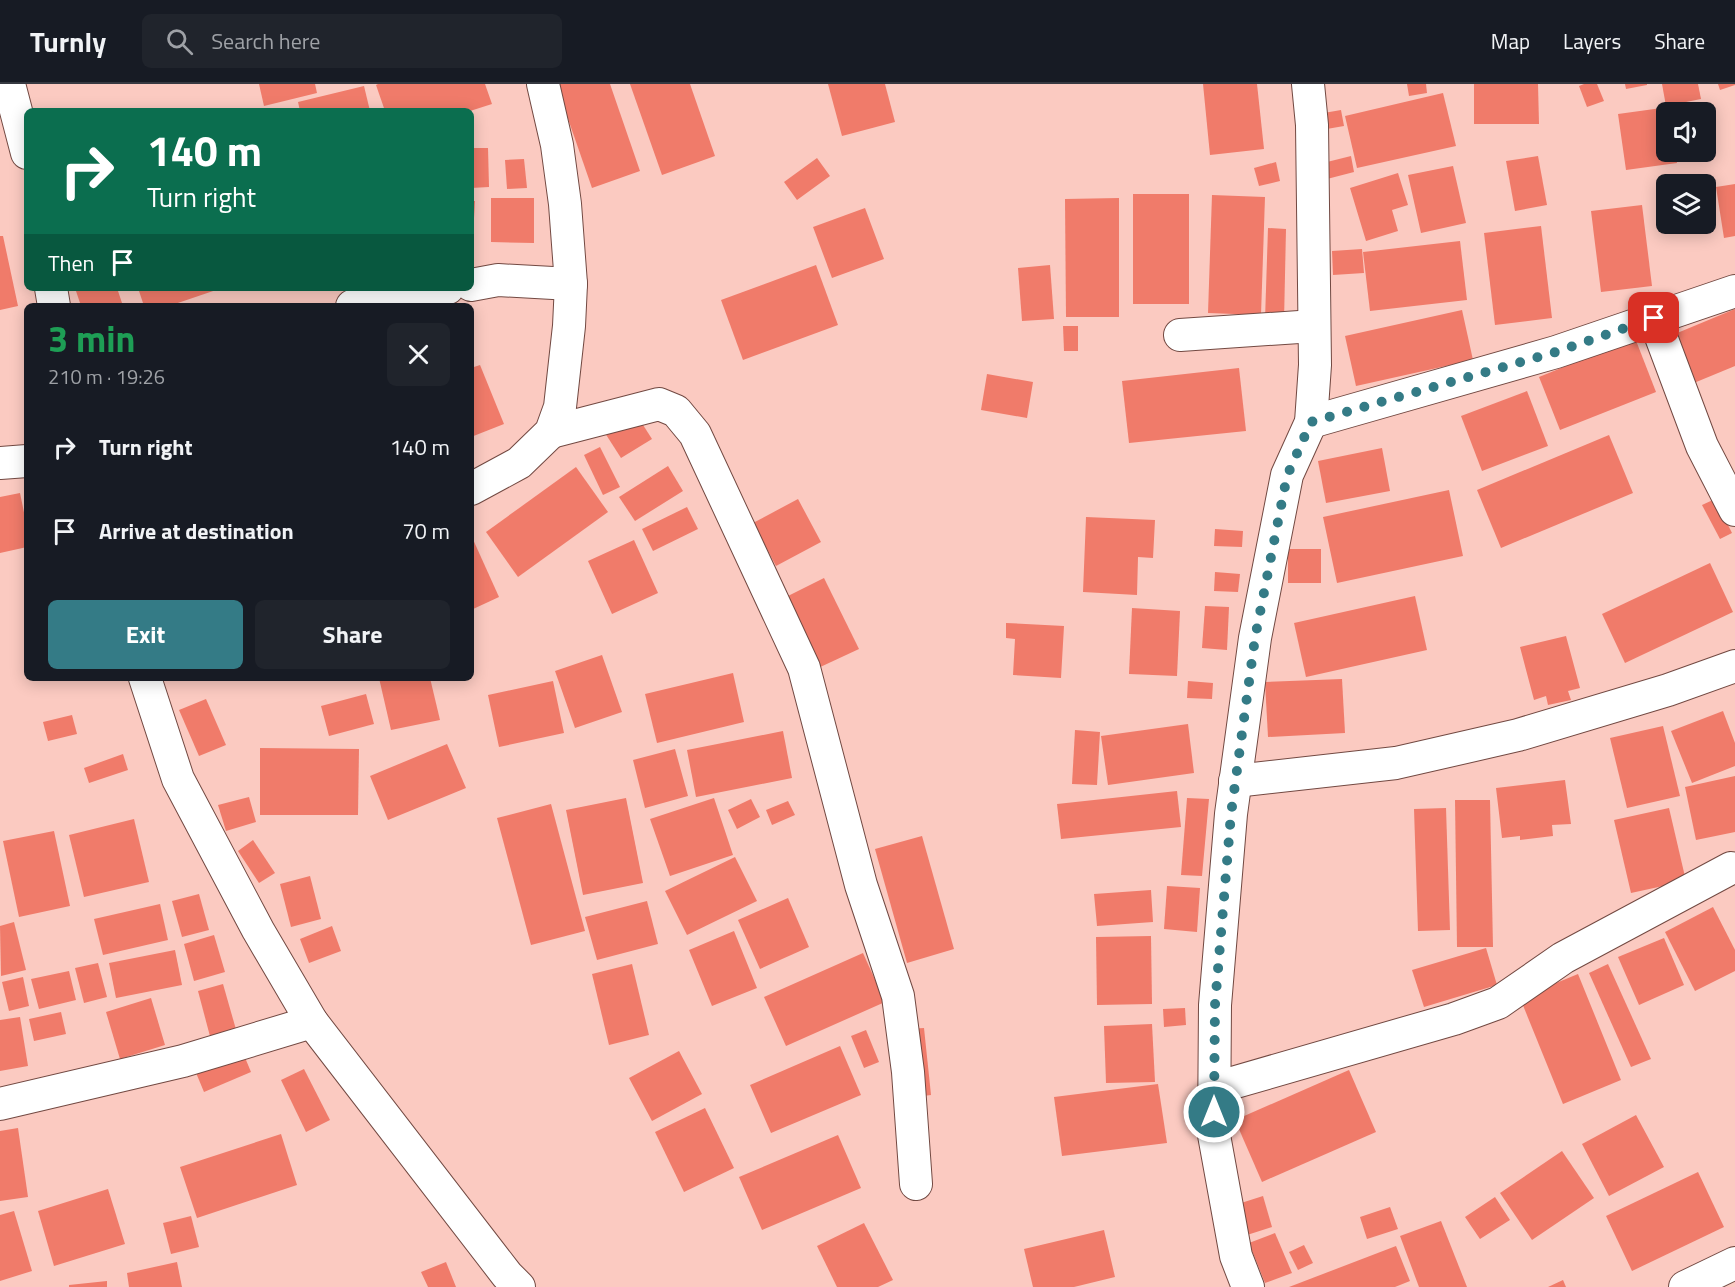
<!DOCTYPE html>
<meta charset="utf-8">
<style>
:root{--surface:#171b24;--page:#20242c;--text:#f1f3f6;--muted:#9ea1a6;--line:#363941;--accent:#347b86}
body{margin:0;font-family:"Titillium Web",sans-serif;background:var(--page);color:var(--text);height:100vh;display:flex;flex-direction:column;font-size:22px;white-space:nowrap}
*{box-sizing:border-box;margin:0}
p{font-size:20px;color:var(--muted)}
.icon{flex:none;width:33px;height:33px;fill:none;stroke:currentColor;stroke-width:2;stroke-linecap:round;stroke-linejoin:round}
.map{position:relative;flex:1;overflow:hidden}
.panel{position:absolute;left:24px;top:219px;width:450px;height:378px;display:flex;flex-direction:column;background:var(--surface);border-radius:9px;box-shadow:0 3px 15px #0003}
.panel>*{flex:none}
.top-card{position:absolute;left:24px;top:24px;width:450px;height:183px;border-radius:9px;box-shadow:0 3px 15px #0003;background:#0b6e4f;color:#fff;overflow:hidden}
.fabs{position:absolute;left:1656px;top:18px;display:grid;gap:12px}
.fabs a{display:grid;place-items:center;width:60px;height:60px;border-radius:9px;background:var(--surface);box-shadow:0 3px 15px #0003;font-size:30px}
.pin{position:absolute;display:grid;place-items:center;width:51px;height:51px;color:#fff;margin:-26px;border-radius:12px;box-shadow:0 3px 9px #0006}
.me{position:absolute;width:66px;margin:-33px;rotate:0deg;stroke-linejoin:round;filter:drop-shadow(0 0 4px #0008)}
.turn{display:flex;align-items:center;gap:21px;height:126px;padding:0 24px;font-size:27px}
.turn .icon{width:78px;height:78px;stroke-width:2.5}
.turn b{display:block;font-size:42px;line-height:51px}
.then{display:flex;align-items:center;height:57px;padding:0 24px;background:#0003;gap:12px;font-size:22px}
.round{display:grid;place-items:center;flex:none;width:63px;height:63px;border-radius:9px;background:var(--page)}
.summary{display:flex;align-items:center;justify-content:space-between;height:102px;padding:0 24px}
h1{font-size:36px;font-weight:700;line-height:45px;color:#1e9e55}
.action{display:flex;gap:12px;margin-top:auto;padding:12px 24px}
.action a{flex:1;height:69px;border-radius:9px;background:var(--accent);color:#fff;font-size:24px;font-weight:700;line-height:69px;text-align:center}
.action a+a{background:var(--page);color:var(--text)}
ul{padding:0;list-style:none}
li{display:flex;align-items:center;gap:18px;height:84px;padding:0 24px}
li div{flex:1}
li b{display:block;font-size:22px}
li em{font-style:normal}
header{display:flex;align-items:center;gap:36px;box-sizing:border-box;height:84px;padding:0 30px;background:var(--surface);border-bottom:2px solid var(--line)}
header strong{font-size:28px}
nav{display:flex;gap:33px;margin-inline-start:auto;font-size:21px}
.search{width:420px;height:54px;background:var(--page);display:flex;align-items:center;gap:15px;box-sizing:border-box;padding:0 21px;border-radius:9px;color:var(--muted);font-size:22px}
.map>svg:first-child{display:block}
</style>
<header>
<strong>Turnly</strong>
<div class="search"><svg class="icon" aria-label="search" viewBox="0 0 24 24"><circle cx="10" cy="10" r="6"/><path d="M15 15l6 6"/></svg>Search here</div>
<nav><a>Map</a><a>Layers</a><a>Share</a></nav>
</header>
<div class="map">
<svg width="1735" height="1203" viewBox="0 0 1735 1203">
<rect width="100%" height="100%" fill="#fbcac1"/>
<g fill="#f07b6a">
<polygon points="259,0 315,0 317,9 264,22"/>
<polygon points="378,0 485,0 492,20 470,27 385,27 376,1"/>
<polygon points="556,0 610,0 640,87 592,104"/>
<polygon points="630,0 690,0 715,72 662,91"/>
<polygon points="828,0 885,0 895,38 842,52"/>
<polygon points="1203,0 1257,0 1264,65 1210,71"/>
<polygon points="1407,0 1426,0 1427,9 1409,12"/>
<polygon points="1474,0 1538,0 1539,40 1474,40"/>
<polygon points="1584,0 1597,0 1604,17 1587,23 1579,2"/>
<polygon points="1625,0 1647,0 1647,1 1626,5"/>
<polygon points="1662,0 1698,0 1701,15 1666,22"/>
<polygon points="1718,0 1735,0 1735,1 1720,6"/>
<polygon points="364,2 370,27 300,27 298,18"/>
<polygon points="1443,9 1456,62 1357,84 1345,32"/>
<polygon points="1669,23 1669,28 1666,28 1666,68 1675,68 1677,79 1626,86 1618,30"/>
<polygon points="1341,26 1344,42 1321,46 1318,30"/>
<polygon points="471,64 488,64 489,103 471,104"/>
<polygon points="1351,72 1354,88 1327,95 1323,79"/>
<polygon points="1538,72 1547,121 1515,127 1506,77"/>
<polygon points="817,74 830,92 797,116 784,98"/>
<polygon points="524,75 527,104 507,105 505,76"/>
<polygon points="1276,78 1280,97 1259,102 1254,84"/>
<polygon points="1453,82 1466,139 1421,149 1408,91"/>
<polygon points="1398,89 1408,121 1392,126 1398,147 1366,157 1350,104"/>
<polygon points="1735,100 1735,152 1724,154 1716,103"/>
<rect x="1133" y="110" width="56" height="110"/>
<polygon points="1212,111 1265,113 1261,231 1208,229"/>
<polygon points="491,114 534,114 534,159 491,158"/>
<polygon points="1119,114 1119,233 1066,233 1065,115"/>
<polygon points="471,117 475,117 473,152 471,152"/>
<polygon points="1642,121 1652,202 1601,208 1591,127"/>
<polygon points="865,124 884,175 832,194 813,143"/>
<polygon points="1541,142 1552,234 1495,241 1484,149"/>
<polygon points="1268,144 1286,145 1284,237 1265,236"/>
<polygon points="0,152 3,152 18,222 0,226"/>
<polygon points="1460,157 1467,216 1370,227 1363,168"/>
<polygon points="1362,165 1364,189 1333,191 1332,167"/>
<polygon points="816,181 838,241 743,276 721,216"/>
<polygon points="1050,181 1054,235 1022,237 1018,184"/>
<polygon points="75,204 117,204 123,222 81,222"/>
<polygon points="138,204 222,204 169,222 144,222"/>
<polygon points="1735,225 1735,282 1689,301 1670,252"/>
<polygon points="1462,226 1473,276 1356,302 1345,252"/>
<polygon points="1063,242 1078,242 1078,267 1064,267"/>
<polygon points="1635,254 1656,308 1560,346 1539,293"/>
<polygon points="480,281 504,340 471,353 471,284"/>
<polygon points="1239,284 1246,347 1129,359 1122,297"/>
<polygon points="987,290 1033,298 1027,334 981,326"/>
<polygon points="1527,307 1548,362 1482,387 1461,332"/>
<polygon points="636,330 652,355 621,374 605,349"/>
<polygon points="1609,351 1633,409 1501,464 1477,406"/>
<polygon points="600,363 620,403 603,411 584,371"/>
<polygon points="1382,364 1390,407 1326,419 1318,377"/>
<polygon points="668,382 683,407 635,437 619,413"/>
<polygon points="576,383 608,428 518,493 486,448"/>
<polygon points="1449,406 1463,472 1337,499 1323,433"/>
<polygon points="20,409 27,443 27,463 0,469 0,413"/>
<polygon points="798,415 821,458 776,482 753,439"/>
<polygon points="1715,415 1732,449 1720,455 1702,421"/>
<polygon points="687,423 698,445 653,467 642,445"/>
<polygon points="1086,433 1155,436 1153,474 1138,473 1137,511 1083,508"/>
<polygon points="1215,445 1243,447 1242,463 1214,462"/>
<polygon points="471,451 499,513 471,526"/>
<polygon points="634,456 658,509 612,530 588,477"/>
<rect x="1288" y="465" width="33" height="34"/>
<polygon points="1710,479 1733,528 1625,579 1602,530"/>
<polygon points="1215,488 1240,490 1238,508 1214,507"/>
<polygon points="824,494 859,565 816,585 782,515"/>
<polygon points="1415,512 1427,566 1306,593 1294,539"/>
<polygon points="1205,522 1229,523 1227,566 1202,564"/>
<polygon points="1132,524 1180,527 1177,592 1129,590"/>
<polygon points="1006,539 1064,542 1061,594 1013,591 1015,555 1006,554"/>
<polygon points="1566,552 1580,604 1568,607 1571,616 1548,621 1546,612 1534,616 1520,563"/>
<polygon points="602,571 622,628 575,644 555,587"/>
<polygon points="733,589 744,638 657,659 645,610"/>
<polygon points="379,594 430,594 440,636 391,646"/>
<polygon points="1342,595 1345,649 1268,653 1265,598"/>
<polygon points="553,597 564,649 499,663 488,611"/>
<polygon points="1188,597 1213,599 1212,615 1187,614"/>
<polygon points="366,610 374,640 329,652 321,622"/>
<polygon points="206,615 226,661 199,672 179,626"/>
<polygon points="1723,627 1735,659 1735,682 1692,699 1671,647"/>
<polygon points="72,631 77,650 48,657 43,638"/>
<polygon points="1188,640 1194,689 1108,701 1101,652"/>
<polygon points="1663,642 1680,712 1627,724 1610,654"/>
<polygon points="1075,646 1100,648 1097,701 1072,700"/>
<polygon points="783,647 792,694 696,713 687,666"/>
<polygon points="447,660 466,704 388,736 370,692"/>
<polygon points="260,664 359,665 358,731 260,731"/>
<polygon points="675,665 688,712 645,724 633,676"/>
<polygon points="123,670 128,686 89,699 84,684"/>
<polygon points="1735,692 1735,748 1696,756 1685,703"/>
<polygon points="1565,696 1571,740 1552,741 1553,752 1520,756 1520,752 1502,754 1496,704"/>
<polygon points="1177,707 1181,743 1061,755 1057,720"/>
<polygon points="249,713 256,738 226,747 218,721"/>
<polygon points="626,714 643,799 583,811 566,726"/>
<polygon points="714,714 733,771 670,792 650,735"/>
<polygon points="1187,714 1209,715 1202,792 1181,791"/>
<polygon points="751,715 760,733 737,745 728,726"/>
<polygon points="1455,716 1490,716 1493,863 1457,863"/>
<polygon points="788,717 795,731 772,741 766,726"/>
<polygon points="551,720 585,847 531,861 497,734"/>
<polygon points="1446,724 1450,846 1418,847 1414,725"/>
<polygon points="1669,724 1686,797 1631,809 1614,736"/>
<polygon points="134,735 149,798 84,813 69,751"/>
<polygon points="54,747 70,822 19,833 3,757"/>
<polygon points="922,752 954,865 907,879 875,765"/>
<polygon points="253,756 275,789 259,799 238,767"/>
<polygon points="735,773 757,817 687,851 665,807"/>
<polygon points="310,792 321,835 291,843 280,800"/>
<polygon points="1167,802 1200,804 1197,848 1164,845"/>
<polygon points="1151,806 1153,838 1097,842 1094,810"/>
<polygon points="199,810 209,846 182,853 172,817"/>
<polygon points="788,814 809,863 760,885 738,836"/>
<polygon points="647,817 658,860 597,876 585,833"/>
<polygon points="160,820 168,856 103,871 94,835"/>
<polygon points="1713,823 1735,866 1735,887 1695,907 1665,848"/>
<polygon points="14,838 26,886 1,892 0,842"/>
<polygon points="332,842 341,867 309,879 300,855"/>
<polygon points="734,847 757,904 712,922 689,866"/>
<polygon points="214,851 225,888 194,897 184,860"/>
<polygon points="1151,852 1152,920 1097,921 1096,853"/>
<polygon points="1664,854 1684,901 1639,921 1618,873"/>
<polygon points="1486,864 1497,901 1424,923 1412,886"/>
<polygon points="175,866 182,901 116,914 109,879"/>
<polygon points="863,869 885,918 786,962 764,913"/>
<polygon points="98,879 107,913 84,919 75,884"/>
<polygon points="632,880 649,951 609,961 592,890"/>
<polygon points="1608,880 1651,975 1631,983 1589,889"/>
<polygon points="69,887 76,916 39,925 31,895"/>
<polygon points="1578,890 1621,996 1563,1020 1520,914"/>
<polygon points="23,893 29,922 9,927 2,898"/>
<polygon points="223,900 237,949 211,956 198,907"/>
<polygon points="151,914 165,961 120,975 106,928"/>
<polygon points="1185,924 1186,941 1164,943 1163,925"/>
<polygon points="61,928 66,950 34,957 29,935"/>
<polygon points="20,933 28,982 0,987 0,936"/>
<polygon points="1152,940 1155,998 1106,999 1104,942"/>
<polygon points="924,944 931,1011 915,1013 907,945"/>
<polygon points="866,946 879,978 864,984 851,952"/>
<polygon points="840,962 861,1011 771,1049 750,1001"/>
<polygon points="241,964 251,988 204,1008 194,984"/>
<polygon points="679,967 702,1010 652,1037 629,994"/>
<polygon points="304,985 330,1036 306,1048 281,996"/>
<polygon points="1349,986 1376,1048 1262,1098 1235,1036"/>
<polygon points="1158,1000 1167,1059 1062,1072 1054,1013"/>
<polygon points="705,1024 734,1084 684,1108 655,1048"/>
<polygon points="1636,1031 1664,1083 1609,1112 1582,1060"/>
<polygon points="18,1044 28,1113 0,1117 0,1047"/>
<polygon points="281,1050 297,1101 197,1134 180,1083"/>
<polygon points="838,1051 861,1104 762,1146 739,1093"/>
<polygon points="1562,1067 1594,1114 1532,1156 1500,1109"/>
<polygon points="1698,1088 1724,1143 1632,1187 1606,1132"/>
<polygon points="108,1105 125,1160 54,1182 38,1127"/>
<polygon points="1263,1112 1272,1143 1247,1151 1238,1120"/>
<polygon points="1495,1113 1510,1136 1480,1155 1465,1133"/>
<polygon points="1390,1123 1398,1145 1367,1155 1360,1133"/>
<polygon points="14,1127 32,1187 0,1197 0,1131"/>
<polygon points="191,1132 199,1163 171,1170 163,1139"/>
<polygon points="1441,1137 1467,1203 1419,1203 1400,1152"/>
<polygon points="864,1139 893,1196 878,1203 837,1203 817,1162"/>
<polygon points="1104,1146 1115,1193 1074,1203 1033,1203 1024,1165"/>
<polygon points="1275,1149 1292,1189 1265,1199 1249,1159"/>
<polygon points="1304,1161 1313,1179 1298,1186 1289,1168"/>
<polygon points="1396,1162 1410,1197 1395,1203 1289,1203"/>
<polygon points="177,1178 182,1203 129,1203 127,1189"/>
<polygon points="446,1178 456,1203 428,1203 421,1188"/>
<polygon points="1563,1196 1566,1203 1548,1203"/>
<polygon points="107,1197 107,1203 69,1203 69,1201"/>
</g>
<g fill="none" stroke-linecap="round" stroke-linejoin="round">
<g stroke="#724942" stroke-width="34">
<g id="minor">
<polyline points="9,0 27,69"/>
<polyline points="471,201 498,196 571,200"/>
<polyline points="51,204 54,222"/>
<polyline points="352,222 384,220 448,204"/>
<polyline points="1654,234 1702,362 1735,426"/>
<polyline points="1180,251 1314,242"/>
<polyline points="1311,338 1556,268 1735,207"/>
<polyline points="551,348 659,320 676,327 695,350 804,584 861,801 898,912 908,988 916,1100"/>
<polyline points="0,379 27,377"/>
<polyline points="471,405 519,379 551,348 560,323 569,242 571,200 565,120 557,61 543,0"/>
<polyline points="145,594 178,695 258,846 312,938 507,1191 519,1203"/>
<polyline points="1235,697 1396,679 1518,651 1668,606 1735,582"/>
<polyline points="1215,1004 1454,935 1498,919 1563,874 1731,784"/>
<polyline points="0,1020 183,977 312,938"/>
<polyline points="1248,1203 1236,1172 1214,1051 1215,921 1231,730 1255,554 1287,391 1311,338 1315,281 1312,41 1308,0"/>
<polyline points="1685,1203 1735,1179"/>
</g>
</g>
<use href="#minor" stroke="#fff" stroke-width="32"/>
</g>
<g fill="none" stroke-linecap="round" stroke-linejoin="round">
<polyline stroke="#347b86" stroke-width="10" stroke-dasharray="0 18" points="1214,1028 1215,921 1231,730 1255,554 1287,392 1311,338 1556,268 1654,234"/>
</g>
</svg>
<div class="fabs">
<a><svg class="icon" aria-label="sound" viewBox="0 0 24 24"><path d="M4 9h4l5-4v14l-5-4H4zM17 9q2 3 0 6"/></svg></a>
<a><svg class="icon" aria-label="layers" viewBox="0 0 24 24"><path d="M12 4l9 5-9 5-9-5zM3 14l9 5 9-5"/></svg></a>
</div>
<div class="pin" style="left:1654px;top:234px;background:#d93025"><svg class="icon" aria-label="arrive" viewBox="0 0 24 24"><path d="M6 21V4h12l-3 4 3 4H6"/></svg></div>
<svg class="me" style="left:1214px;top:1028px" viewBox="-20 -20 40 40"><circle r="17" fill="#347b86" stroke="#fff" stroke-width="3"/><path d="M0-11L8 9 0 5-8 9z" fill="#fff"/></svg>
<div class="top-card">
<div class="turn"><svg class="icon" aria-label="right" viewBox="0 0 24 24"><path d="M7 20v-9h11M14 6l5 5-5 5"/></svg><div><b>140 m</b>Turn right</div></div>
<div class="then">Then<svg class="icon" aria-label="arrive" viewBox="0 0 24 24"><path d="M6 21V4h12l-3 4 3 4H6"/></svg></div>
</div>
<section class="panel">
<div class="summary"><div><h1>3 min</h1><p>210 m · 19:26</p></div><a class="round"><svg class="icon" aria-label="close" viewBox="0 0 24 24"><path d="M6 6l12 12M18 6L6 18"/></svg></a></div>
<ul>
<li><svg class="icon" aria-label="right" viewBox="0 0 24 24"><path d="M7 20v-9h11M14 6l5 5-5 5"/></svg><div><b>Turn right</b></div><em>140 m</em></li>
<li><svg class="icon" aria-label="arrive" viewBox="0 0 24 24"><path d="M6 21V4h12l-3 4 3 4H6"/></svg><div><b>Arrive at destination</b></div><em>70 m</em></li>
</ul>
<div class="action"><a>Exit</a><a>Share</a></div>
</section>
</div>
